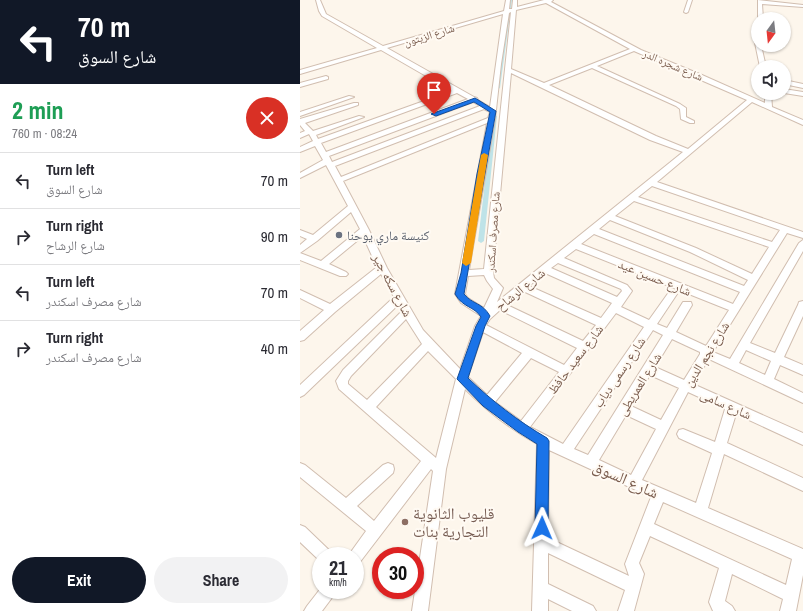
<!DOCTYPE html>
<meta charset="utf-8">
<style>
:root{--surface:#fff;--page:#f2f2f3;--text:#2b2b33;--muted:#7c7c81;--line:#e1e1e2;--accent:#111827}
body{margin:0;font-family:"Archivo Narrow","Noto Naskh Arabic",sans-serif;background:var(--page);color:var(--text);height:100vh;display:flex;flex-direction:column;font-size:15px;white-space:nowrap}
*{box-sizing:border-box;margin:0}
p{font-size:13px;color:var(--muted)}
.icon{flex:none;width:22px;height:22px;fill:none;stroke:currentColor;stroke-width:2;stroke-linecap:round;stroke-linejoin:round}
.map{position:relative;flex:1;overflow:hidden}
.side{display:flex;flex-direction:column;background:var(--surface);width:300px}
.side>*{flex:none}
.guide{background:#111827;color:#fff;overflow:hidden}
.needle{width:26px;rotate:195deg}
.buttons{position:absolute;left:451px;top:12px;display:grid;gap:8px}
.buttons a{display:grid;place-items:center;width:40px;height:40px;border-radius:50%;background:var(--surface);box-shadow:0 1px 3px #0004;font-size:20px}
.speed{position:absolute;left:12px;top:547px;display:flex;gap:8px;font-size:20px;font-weight:700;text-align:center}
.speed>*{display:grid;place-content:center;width:52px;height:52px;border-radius:50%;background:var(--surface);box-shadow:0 1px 3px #0004;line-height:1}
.speed small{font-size:10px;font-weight:400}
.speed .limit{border:6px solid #d22;background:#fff;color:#111}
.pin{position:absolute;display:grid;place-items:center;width:34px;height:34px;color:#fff;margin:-41px -17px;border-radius:50% 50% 50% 0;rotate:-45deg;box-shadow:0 0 4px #0007}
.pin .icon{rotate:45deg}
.me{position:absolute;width:44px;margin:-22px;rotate:1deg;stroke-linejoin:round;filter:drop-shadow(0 0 3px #0008)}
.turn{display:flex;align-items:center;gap:14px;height:84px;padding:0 12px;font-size:18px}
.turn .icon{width:52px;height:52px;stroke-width:2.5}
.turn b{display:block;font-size:28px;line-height:34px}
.round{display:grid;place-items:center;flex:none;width:42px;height:42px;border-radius:21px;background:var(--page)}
.overview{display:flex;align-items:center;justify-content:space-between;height:68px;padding:0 12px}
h1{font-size:24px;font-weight:700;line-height:30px;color:#1e9e55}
.button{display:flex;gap:8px;margin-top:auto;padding:8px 12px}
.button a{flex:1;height:46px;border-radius:24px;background:var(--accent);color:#fff;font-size:16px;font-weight:700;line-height:46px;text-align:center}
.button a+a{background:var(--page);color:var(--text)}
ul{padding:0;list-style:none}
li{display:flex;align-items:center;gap:12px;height:56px;padding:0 12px;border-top:1px solid var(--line)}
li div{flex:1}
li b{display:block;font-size:15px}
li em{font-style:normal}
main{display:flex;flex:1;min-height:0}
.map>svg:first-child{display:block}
</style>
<main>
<section class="side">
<div class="guide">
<div class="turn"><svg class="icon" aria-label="left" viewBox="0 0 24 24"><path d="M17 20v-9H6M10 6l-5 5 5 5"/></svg><div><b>70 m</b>شارع السوق</div></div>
</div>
<div class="overview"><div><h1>2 min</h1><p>760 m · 08:24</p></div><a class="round" style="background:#d93025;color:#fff"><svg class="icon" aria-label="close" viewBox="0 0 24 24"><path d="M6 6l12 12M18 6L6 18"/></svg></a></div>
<ul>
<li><svg class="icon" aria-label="left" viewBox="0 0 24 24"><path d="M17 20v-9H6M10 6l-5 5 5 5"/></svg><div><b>Turn left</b><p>شارع السوق</p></div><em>70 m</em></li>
<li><svg class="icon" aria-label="right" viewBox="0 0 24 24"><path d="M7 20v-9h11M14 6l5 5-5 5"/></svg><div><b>Turn right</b><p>شارع الرشاح</p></div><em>90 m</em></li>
<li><svg class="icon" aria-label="left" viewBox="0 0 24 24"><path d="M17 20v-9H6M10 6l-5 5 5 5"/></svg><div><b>Turn left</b><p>شارع مصرف اسكندر</p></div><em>70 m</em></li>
<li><svg class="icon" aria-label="right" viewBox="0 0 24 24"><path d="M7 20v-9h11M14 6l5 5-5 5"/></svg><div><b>Turn right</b><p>شارع مصرف اسكندر</p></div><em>40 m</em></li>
</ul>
<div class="button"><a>Exit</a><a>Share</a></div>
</section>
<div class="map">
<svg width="503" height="611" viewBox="0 0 503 611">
<rect width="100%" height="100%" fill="#fdf6ec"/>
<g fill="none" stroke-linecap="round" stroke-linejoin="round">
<g fill="#bfe3e8" fill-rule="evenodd">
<polygon points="208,0 212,0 200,88 198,89 196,88"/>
<polygon points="193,115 197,116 184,241 181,243 178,241"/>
</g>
<g stroke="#d1beb0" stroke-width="2">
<g id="minor">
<path d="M16,0H20L26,14L83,46L204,11L206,0H210L209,9H212L213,0H217V7L244,0H253L251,2L341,50L402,75L465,103V93H471L472,107L503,120V125L452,102L357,182L503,232V238L487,233L413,352L430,359L499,243L503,240V251L450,343L475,353L498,305L499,302L503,301V316L484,357L503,365V375L480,365L474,379L503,393V403L409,359L393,384L503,433V445L436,414L427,443L503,478V491L424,454L408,508L503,549V575L496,611H480L483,599L432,574L425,601L432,606L435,611H413L409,602L419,568L350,536L339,563L344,574L334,611H318L325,590L248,553V584L293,606L296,611H272L248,599V611H232L237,444C210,429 187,411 165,389L146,469L128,611H112L133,471L131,469L60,562L55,564V556H48L66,531L0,477V463L5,465L46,498L83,465L88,463L93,465L94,469L93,473L57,506L74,521L121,461L39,389L36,381L43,370L102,311L98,305L4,395L0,397V385L94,297L81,274L35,312L4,340L0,341V331L24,310L0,298V290L30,304L77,267L63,236L29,264L46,272L48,274L46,276H40L0,260V245L7,239L0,236V230L13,235L48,206L26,165L0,178V173L23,160L15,146L0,152V147L13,141L9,134L0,138V133L5,131L0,125V119L54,103H58V105L5,123L13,131L59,116L64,117L16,135L18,139L152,91L81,50L0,74V70L77,48L22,16L19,11ZM246,3L330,49L244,83L211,69L216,10ZM211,12L184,269L169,270L195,119L201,64L209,13ZM203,14L190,107L178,100L177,98L174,97L87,48ZM334,51L447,100L388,149L356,136L249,85L292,68L376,106L380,109L381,119L390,123H394V121L386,117V108L380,104L297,66ZM211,73L350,140L383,152L197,302L203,288L194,278L193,272ZM157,93L168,99L26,152L21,143ZM173,102L180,106L32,162L29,156ZM184,109L190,112L188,118L41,177L35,166ZM187,123L155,294L161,303L181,316L175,326L160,369L123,330L87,268L69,230L43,181ZM352,186L480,230L472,242L338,197ZM334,201L469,247L452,274L396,248L315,216ZM51,212L60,229L21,261L0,253L17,241ZM310,220L390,252L448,280L444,286L299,229ZM294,234L440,292L433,304L281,244ZM276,249L429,310L406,346L376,332L392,305L391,302H383L367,328L357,324L377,294L375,292H369L349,320L321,307L332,291L327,285L264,258ZM258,263L321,289L322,291L317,297L251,268ZM245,273L312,303L301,318L229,286ZM184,275L187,281L193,289L184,308L168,298L165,294L168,276ZM223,291L296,325L283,341L207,305ZM200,310L277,348L264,365L186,325L190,319ZM316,313L344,327L263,444L230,427ZM106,319L122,344L67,400L48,384V381L51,376ZM353,330L363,335L288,455L274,449ZM183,332L222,353L187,395L168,377ZM372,339L400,352V354L384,380L355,367ZM446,350L471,361L465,375L439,363ZM128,351L156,379L136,458L76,407ZM231,358L259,372L221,421L195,402ZM350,375L379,388L361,420L331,406ZM388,392L425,409L415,442L383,429L379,430L377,434L379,438L412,453L396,503L342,480ZM326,415L356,429L331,475L299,460ZM249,450L351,497L325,564L329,576L248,538ZM363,502L492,559L486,585L354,524Z"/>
<polygon points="388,0 392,0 388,12 386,13 384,12"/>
<polygon points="458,0 503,5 503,7 462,4 463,19 458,20"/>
<polygon points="458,27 458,45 461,45 466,67 460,67 454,38 455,29"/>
<polygon points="26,76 28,77 28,79 0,87 0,83"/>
<polygon points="484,80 503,84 503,88 484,84"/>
<polygon points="484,89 503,92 503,96 484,93"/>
<polygon points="49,96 54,97 0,116 0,112"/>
<polygon points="0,525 5,527 30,551 32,556 21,556 20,561 0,542"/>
<polygon points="21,588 21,590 36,590 34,595 22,611 4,611 7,606"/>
</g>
</g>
<use href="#minor" fill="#fff" fill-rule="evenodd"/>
</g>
<path fill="#1a73e8" stroke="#114b97" d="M175,98L196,111L164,294C173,305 182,302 190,316L185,326L168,378C192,401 218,421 247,438L249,441L248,528L246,532L242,534L237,532L235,528L237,444L218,432L183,406L157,379L176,326L181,317C174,306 163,308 155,294L161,273L177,174L190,112L174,102L136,116L131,114Z"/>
<polygon fill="#f59e0b" points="184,153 188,155 171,263 166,266 162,263 181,155"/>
<circle fill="#6b7280" stroke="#fffaf3" stroke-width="1.5" cx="39" cy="235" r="4"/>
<circle fill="#8d6e63" stroke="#fffaf3" stroke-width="1.5" cx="105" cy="522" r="4"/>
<g text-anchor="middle" stroke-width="4" stroke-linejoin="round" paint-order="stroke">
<g font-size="11" fill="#7a5c4d" stroke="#fffaf3">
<text transform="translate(129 35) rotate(-17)" y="4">شارع الزيتون</text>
<text transform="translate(373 65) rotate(23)" y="4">شارع شجره الدر</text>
<text transform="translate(193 232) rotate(-86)" y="4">شارع مصرف اسكندر</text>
</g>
<g font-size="13" fill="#5b616d" stroke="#fffaf3" text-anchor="start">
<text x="47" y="240">كنيسة ماري يوحنا</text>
</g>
<g font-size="13" fill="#7a5c4d" stroke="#fffaf3">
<text transform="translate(355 277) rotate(22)" y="5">شارع حسين عيد</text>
<text transform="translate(93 285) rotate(62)" y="5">شارع سكه جير</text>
<text transform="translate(220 289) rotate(-39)" y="5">شارع الرشاح</text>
<text transform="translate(406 354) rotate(-58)" y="5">شارع نجم الدين</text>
<text transform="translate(275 359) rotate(-53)" y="5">شارع سعيد حافظ</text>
<text transform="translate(319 372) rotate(-56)" y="5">شارع رسمى دياب</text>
<text transform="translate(339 384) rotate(-58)" y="5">شارع العمريطى</text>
<text transform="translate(426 404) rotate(24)" y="5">شارع سامى</text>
</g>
<g font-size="16" fill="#7a5c4d" stroke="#fffaf3">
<text transform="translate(326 479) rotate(24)" y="6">شارع السوق</text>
</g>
<g font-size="16" fill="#785e54" stroke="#fffaf3" text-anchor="start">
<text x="113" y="519">قليوب الثانوية<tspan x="113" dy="18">التجارية بنات</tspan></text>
</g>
</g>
</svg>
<div class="buttons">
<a><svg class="needle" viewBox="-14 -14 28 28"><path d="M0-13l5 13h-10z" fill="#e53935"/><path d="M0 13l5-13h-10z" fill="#7c7c81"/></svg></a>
<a><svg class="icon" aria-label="sound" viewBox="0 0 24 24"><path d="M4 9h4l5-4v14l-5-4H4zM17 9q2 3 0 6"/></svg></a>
</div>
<div class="speed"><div>21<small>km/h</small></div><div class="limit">30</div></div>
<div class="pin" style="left:134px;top:114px;background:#d93025"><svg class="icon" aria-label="arrive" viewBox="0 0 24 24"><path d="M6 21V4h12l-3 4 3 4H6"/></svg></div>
<svg class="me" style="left:242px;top:528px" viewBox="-20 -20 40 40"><path d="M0-17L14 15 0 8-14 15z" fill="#1a73e8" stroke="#fff" stroke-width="4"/></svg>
</div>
</main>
